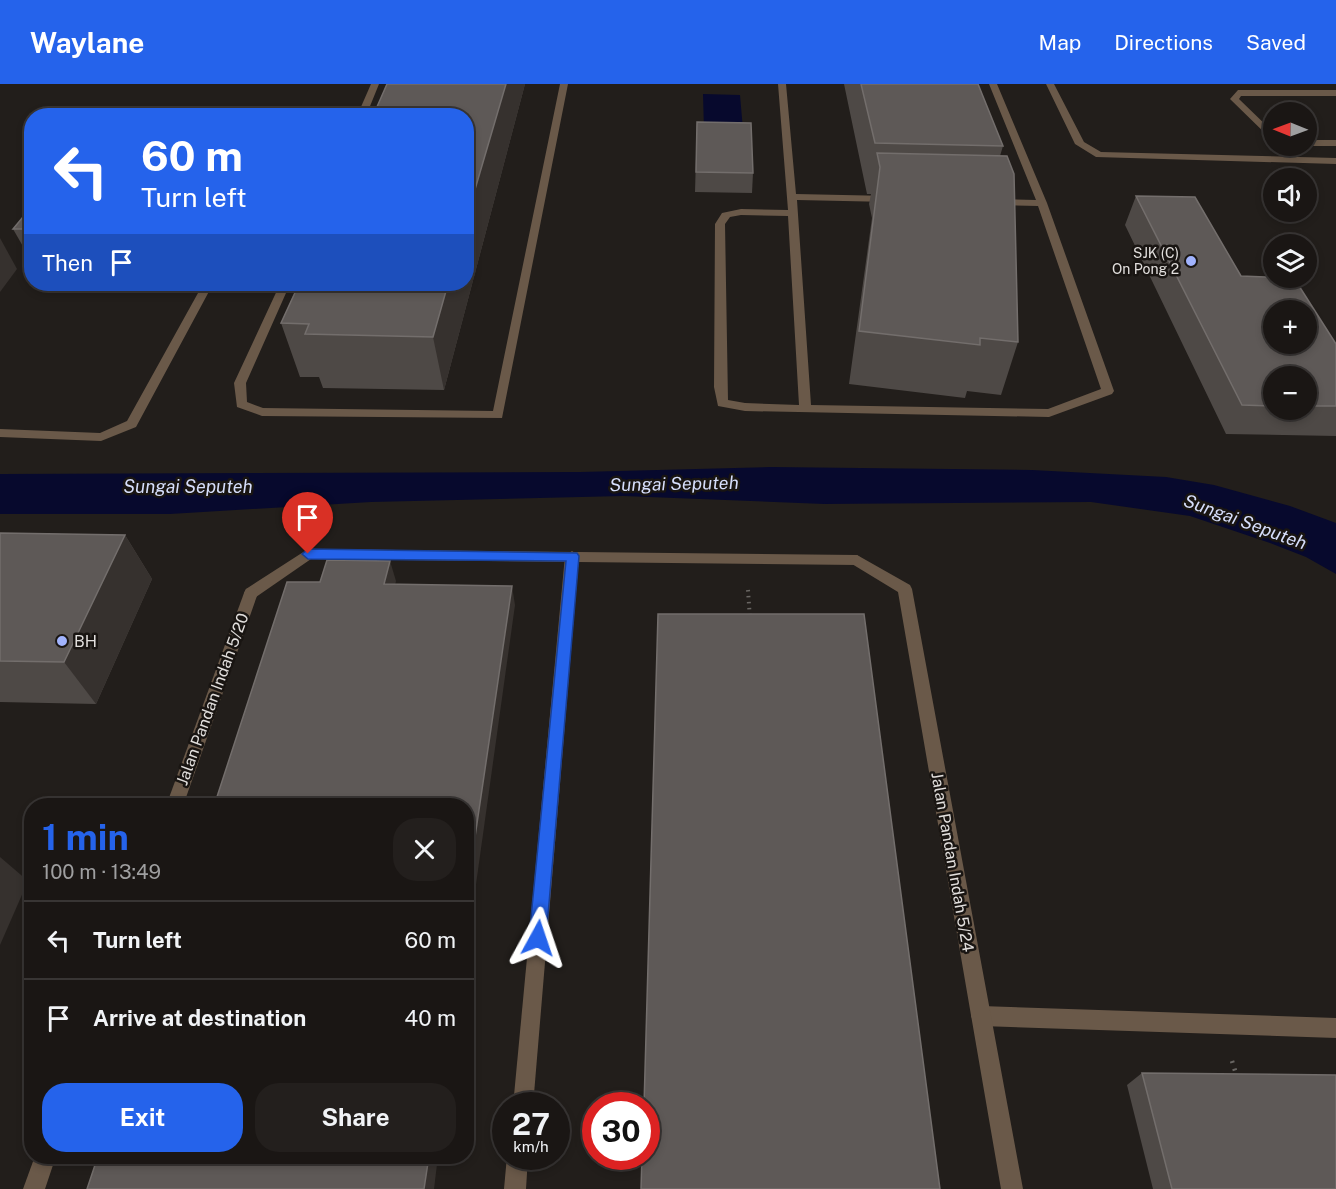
<!DOCTYPE html>
<meta charset="utf-8">
<style>
:root{--surface:#1a1614;--page:#231f1d;--text:#f1f3f6;--muted:#9f9fa0;--line:#383534;--accent:#2563eb}
body{margin:0;font-family:"Public Sans",sans-serif;background:var(--page);color:var(--text);height:100vh;display:flex;flex-direction:column;font-size:22px;white-space:nowrap}
*{box-sizing:border-box;margin:0}
p{font-size:20px;color:var(--muted)}
.icon{flex:none;width:33px;height:33px;fill:none;stroke:currentColor;stroke-width:2;stroke-linecap:round;stroke-linejoin:round}
.map{position:relative;flex:1;overflow:hidden}
.drawer{position:absolute;left:24px;top:714px;width:450px;height:366px;display:flex;flex-direction:column;background:var(--surface);border-radius:24px;box-shadow:0 3px 9px #0003,0 0 0 2px var(--line)}
.drawer>*{flex:none}
.hud{position:absolute;left:24px;top:24px;width:450px;height:183px;border-radius:24px;box-shadow:0 3px 9px #0003,0 0 0 2px var(--line);background:#2563eb;color:#fff;overflow:hidden}
.needle{width:39px;rotate:271deg}
.buttons{position:absolute;left:1263px;top:18px;display:grid;gap:12px}
.buttons a{display:grid;place-items:center;width:54px;height:54px;border-radius:50%;background:var(--surface);box-shadow:0 3px 9px #0003,0 0 0 2px var(--line);font-size:30px}
.speed{position:absolute;left:492px;top:1008px;display:flex;gap:12px;font-size:30px;font-weight:700;text-align:center}
.speed>*{display:grid;place-content:center;width:78px;height:78px;border-radius:50%;background:var(--surface);box-shadow:0 3px 9px #0003,0 0 0 2px var(--line);line-height:1}
.speed small{font-size:15px;font-weight:400}
.speed .limit{border:9px solid #d22;background:#fff;color:#111}
.pin{position:absolute;display:grid;place-items:center;width:51px;height:51px;color:#fff;margin:-62px -26px;border-radius:50% 50% 50% 0;rotate:-45deg;box-shadow:0 0 6px #0007}
.pin .icon{rotate:45deg}
.me{position:absolute;width:66px;margin:-33px;rotate:5deg;stroke-linejoin:round;filter:drop-shadow(0 0 4px #0008)}
.turn{display:flex;align-items:center;gap:21px;height:126px;padding:0 18px;font-size:27px}
.turn .icon{width:78px;height:78px;stroke-width:2.5}
.turn b{display:block;font-size:42px;line-height:51px}
.then{display:flex;align-items:center;height:57px;padding:0 18px;background:#0003;gap:12px;font-size:22px}
.round{display:grid;place-items:center;flex:none;width:63px;height:63px;border-radius:24px;background:var(--page)}
.headline{display:flex;align-items:center;justify-content:space-between;height:102px;padding:0 18px}
h1{font-size:36px;font-weight:700;line-height:45px;color:var(--accent)}
.button{display:flex;gap:12px;margin-top:auto;padding:12px 18px}
.button a{flex:1;height:69px;border-radius:24px;background:var(--accent);color:#fff;font-size:24px;font-weight:700;line-height:69px;text-align:center}
.button a+a{background:var(--page);color:var(--text)}
ul{padding:0;list-style:none}
li{display:flex;align-items:center;gap:18px;height:78px;padding:0 18px;border-top:2px solid var(--line)}
li div{flex:1}
li b{display:block;font-size:22px}
li em{font-style:normal}
header{display:flex;align-items:center;gap:36px;box-sizing:border-box;height:84px;padding:0 30px;background:var(--accent);color:#fff}
header strong{font-size:28px}
nav{display:flex;gap:33px;margin-inline-start:auto;font-size:21px}
.map>svg:first-child{display:block}
</style>
<header>
<strong>Waylane</strong>
<nav><a>Map</a><a>Directions</a><a>Saved</a></nav>
</header>
<div class="map">
<svg width="1336" height="1105" viewBox="0 0 1336 1105">
<rect width="100%" height="100%" fill="#221e1b"/>
<g fill="#07092d">
<polygon points="703,10 740,11 743,46 704,46"/>
<polygon points="771,383 1032,386 1166,393 1214,401 1290,422 1336,439 1336,490 1306,473 1270,459 1190,432 1091,418 824,420 623,412 371,418 170,430 0,430 0,390 580,388"/>
</g>
<g fill="none" stroke-linecap="round" stroke-linejoin="round">
<polyline stroke="#696663" stroke-width="4" stroke-dasharray="1.5 4.5" stroke-linecap="butt" points="748,506 750,535"/>
<polyline stroke="#696663" stroke-width="4.5" stroke-dasharray="2 6" stroke-linecap="butt" points="1232,977 1237,993"/>
<g fill="#6a5949" fill-rule="evenodd">
<polygon points="371,0 379,0 366,32 357,32"/>
<polygon points="560,0 568,0 502,334 262,332 237,323 234,299 280,200 290,200 246,299 247,318 263,324 493,327"/>
<path d="M778,0H786L796,110L890,112L895,115L890,118L797,116L811,321L1048,325L1101,305L1038,122L994,121L989,118L994,115L1036,116L989,0H997L1047,119L1114,307L1112,310L1049,333L745,327L718,322L714,303L715,140L722,129L741,125L788,126ZM741,131L788,132L799,321L745,319L728,316L725,140L730,133Z"/>
<polygon points="1046,0 1054,0 1084,58 1101,68 1336,74 1336,80 1096,73 1075,60"/>
<polygon points="1336,6 1336,12 1241,12 1239,15 1274,49 1274,58 1230,15 1238,6"/>
<rect x="1306" y="56" width="30" height="6"/>
<polygon points="203,200 213,200 136,343 101,357 0,353 0,345 100,349 127,337"/>
<polygon points="308,465 857,471 864,476 857,481 311,475 256,513 246,513 244,509 246,505"/>
<polygon points="981,922 1336,934 1336,954 981,942 974,939 971,932 974,925"/>
</g>
<g fill="#6a5949" fill-rule="evenodd">
<polygon points="572,467 579,472 533,1022 513,1022 565,472"/>
<polygon points="857,471 910,501 912,505 1023,1105 1001,1105 898,508 852,480 850,476"/>
<polygon points="251,503 256,505 258,509 183,722 166,722 244,509 246,505"/>
<polygon points="35,1072 56,1072 45,1105 23,1105"/>
<polygon points="507,1072 528,1072 526,1105 504,1105"/>
</g>
</g>
<g fill="#4e4946" fill-rule="evenodd">
<polygon points="387,0 525,0 444,306 323,304 319,293 300,293 281,239"/>
<polygon points="844,0 978,0 1003,62 1000,72 1018,258 1001,311 967,307 965,314 849,300 872,134 869,120 871,110 867,110"/>
<polygon points="697,38 753,89 752,109 695,108"/>
<path d="M1136,112L1241,192L1336,260V352L1226,350L1125,141ZM1274,292H1306V326H1274Z"/>
<polygon points="32,122 32,178 13,145"/>
<polygon points="0,449 125,451 152,495 96,620 0,618"/>
<polygon points="1142,989 1336,1105 1153,1105 1127,1001"/>
</g>
<g fill="#36312e">
<polygon points="506,0 525,0 444,306 433,253 448,200 466,200 466,136"/>
<polygon points="0,154 17,185 0,208"/>
<polygon points="125,451 152,495 96,620 64,578"/>
<polygon points="390,477 396,497 391,519 384,500"/>
<polygon points="512,502 515,521 466,872 466,814"/>
<polygon points="0,773 28,797 0,861"/>
<polygon points="429,1072 438,1072 434,1105 424,1105"/>
</g>
<g fill="#5e5957" stroke="#736e6c" stroke-width="1.5" fill-rule="evenodd">
<polygon points="387,0 506,0 466,136 466,32 373,32"/>
<polygon points="861,0 978,0 1003,62 875,59"/>
<polygon points="697,38 751,39 753,89 696,88"/>
<polygon points="877,69 1007,72 1014,90 1018,258 980,254 980,261 859,247 880,83"/>
<path d="M1136,112L1195,113L1241,192L1294,194L1336,260V322H1306V292H1274V322L1242,321ZM1274,226H1306V260H1274Z"/>
<polygon points="32,122 32,145 13,145"/>
<polygon points="299,200 448,200 433,253 305,250 309,240 281,239"/>
<polygon points="0,449 125,451 64,578 0,577"/>
<polygon points="327,476 390,477 384,500 512,502 466,814 466,722 214,722 287,498 320,498"/>
<polygon points="658,530 864,530 940,1105 641,1105 642,1072 646,1072 646,1022 644,1022"/>
<polygon points="1142,989 1336,991 1336,1105 1172,1105"/>
<polygon points="98,1072 429,1072 424,1105 87,1105"/>
</g>
<polygon fill="#2563eb" stroke="#184099" stroke-width="1.5" points="308,465 577,469 579,472 546,854 544,860 538,863 532,860 529,854 566,477 308,475 302,470"/>
<g fill="#a1b3fd" stroke="#191512" stroke-width="2">
<circle cx="1191" cy="177" r="6"/>
<circle cx="62" cy="557" r="6"/>
</g>
<g text-anchor="middle" stroke-width="5" stroke-linejoin="round" paint-order="stroke">
<g font-size="14" fill="#e2dfdd" stroke="#191512" text-anchor="end">
<text x="1179" y="174">SJK (C)<tspan x="1179" dy="16">On Pong 2</tspan></text>
</g>
<g font-size="16" fill="#e2dfdd" stroke="#191512" text-anchor="start">
<text x="74" y="563">BH</text>
</g>
<g font-size="16" fill="#e2dfdd" stroke="#191512">
<text transform="translate(212 615) rotate(-70)" y="6">Jalan Pandan Indah 5/20</text>
<text transform="translate(953 778) rotate(80)" y="6">Jalan Pandan Indah 5/24</text>
</g>
<g font-size="18" font-style="italic" fill="#d6defb" stroke="#191512">
<text transform="translate(674 400) rotate(-1)" y="6">Sungai Seputeh</text>
<text x="188" y="409">Sungai Seputeh</text>
<text transform="translate(1245 438) rotate(20)" y="6">Sungai Seputeh</text>
</g>
</g>
</svg>
<div class="buttons">
<a><svg class="needle" viewBox="-14 -14 28 28"><path d="M0-13l5 13h-10z" fill="#e53935"/><path d="M0 13l5-13h-10z" fill="#9f9fa0"/></svg></a>
<a><svg class="icon" aria-label="sound" viewBox="0 0 24 24"><path d="M4 9h4l5-4v14l-5-4H4zM17 9q2 3 0 6"/></svg></a>
<a><svg class="icon" aria-label="layers" viewBox="0 0 24 24"><path d="M12 4l9 5-9 5-9-5zM3 14l9 5 9-5"/></svg></a>
<a>+</a>
<a>−</a>
</div>
<div class="speed"><div>27<small>km/h</small></div><div class="limit">30</div></div>
<div class="pin" style="left:308px;top:470px;background:#d93025"><svg class="icon" aria-label="arrive" viewBox="0 0 24 24"><path d="M6 21V4h12l-3 4 3 4H6"/></svg></div>
<svg class="me" style="left:538px;top:854px" viewBox="-20 -20 40 40"><path d="M0-17L14 15 0 8-14 15z" fill="#2563eb" stroke="#fff" stroke-width="4"/></svg>
<div class="hud">
<div class="turn"><svg class="icon" aria-label="left" viewBox="0 0 24 24"><path d="M17 20v-9H6M10 6l-5 5 5 5"/></svg><div><b>60 m</b>Turn left</div></div>
<div class="then">Then<svg class="icon" aria-label="arrive" viewBox="0 0 24 24"><path d="M6 21V4h12l-3 4 3 4H6"/></svg></div>
</div>
<section class="drawer">
<div class="headline"><div><h1>1 min</h1><p>100 m · 13:49</p></div><a class="round"><svg class="icon" aria-label="close" viewBox="0 0 24 24"><path d="M6 6l12 12M18 6L6 18"/></svg></a></div>
<ul>
<li><svg class="icon" aria-label="left" viewBox="0 0 24 24"><path d="M17 20v-9H6M10 6l-5 5 5 5"/></svg><div><b>Turn left</b></div><em>60 m</em></li>
<li><svg class="icon" aria-label="arrive" viewBox="0 0 24 24"><path d="M6 21V4h12l-3 4 3 4H6"/></svg><div><b>Arrive at destination</b></div><em>40 m</em></li>
</ul>
<div class="button"><a>Exit</a><a>Share</a></div>
</section>
</div>
